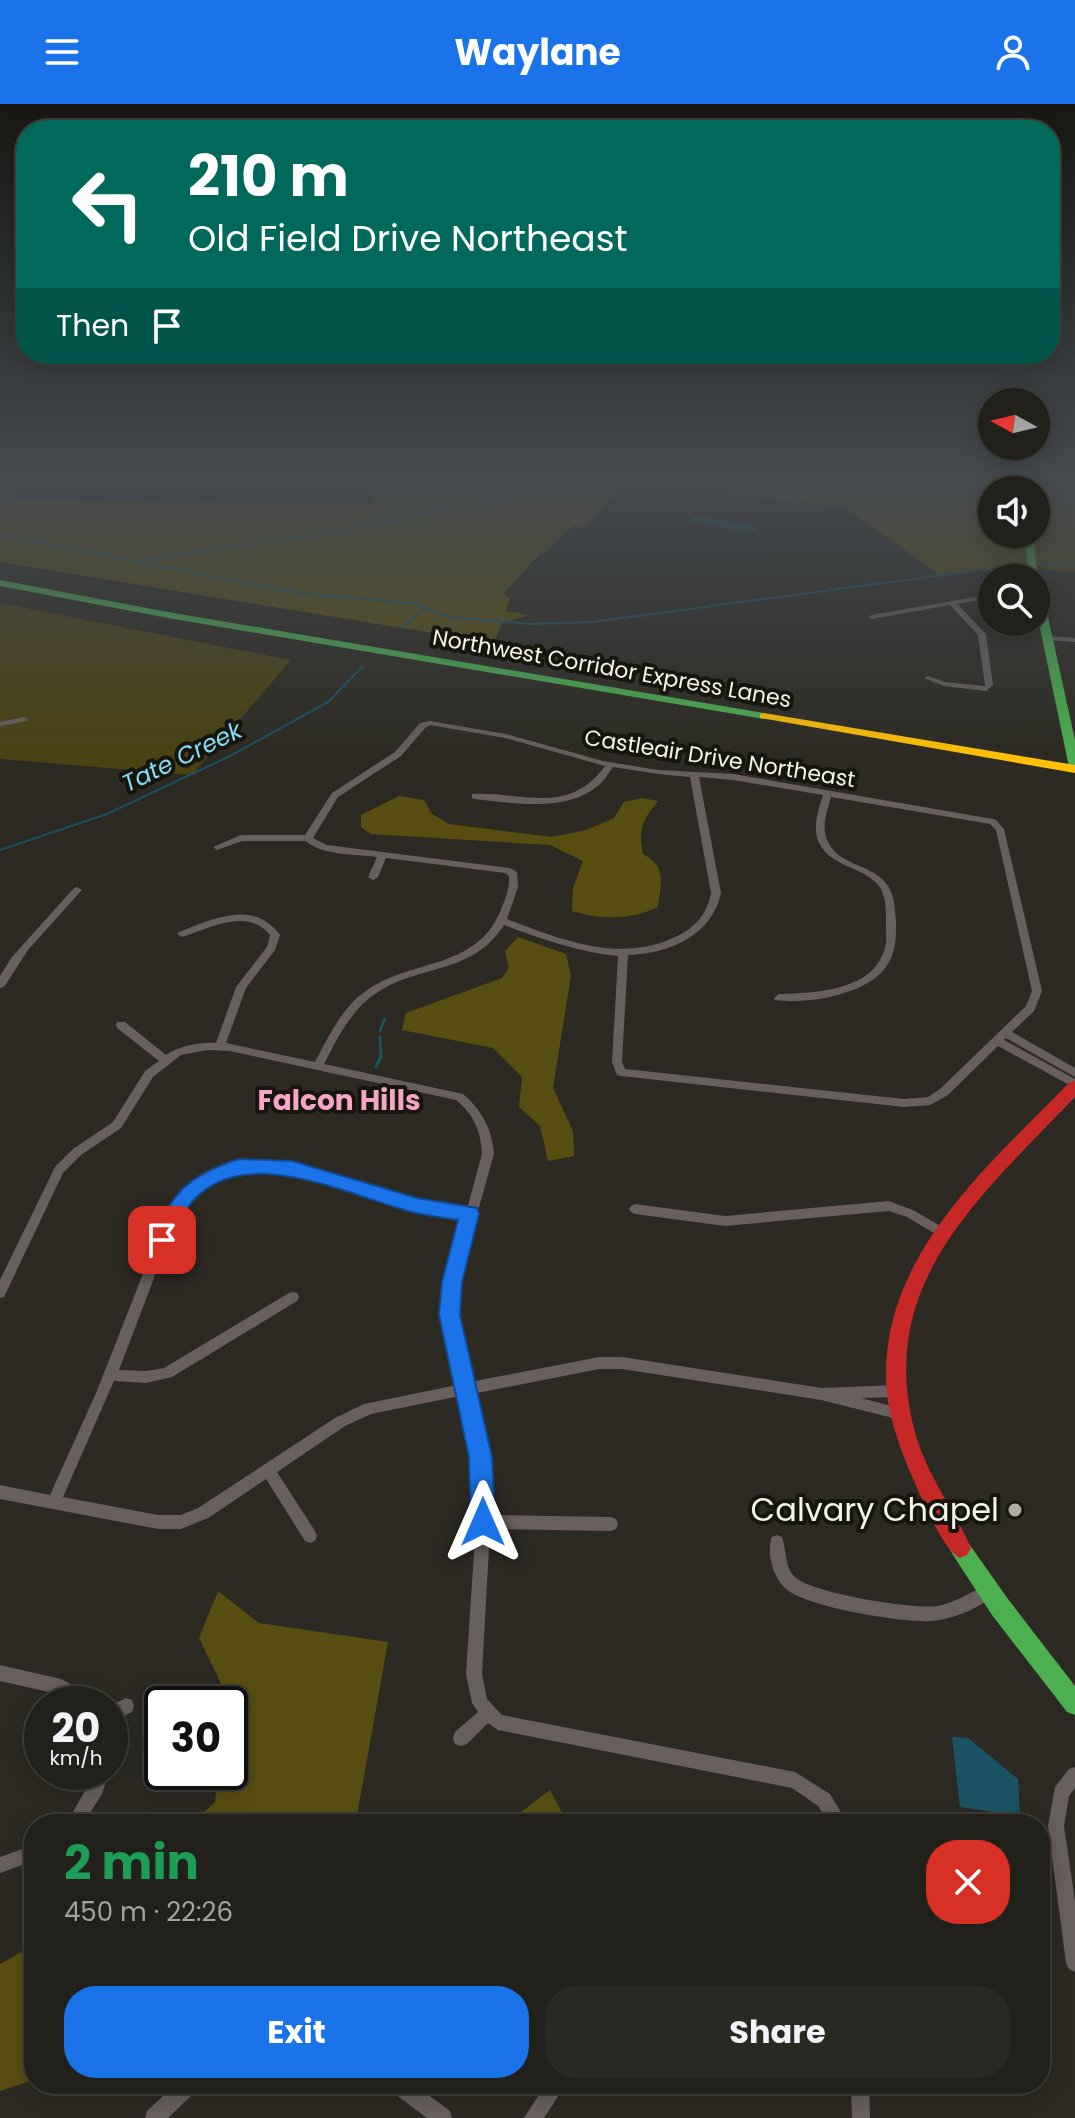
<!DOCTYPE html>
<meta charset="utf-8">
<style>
:root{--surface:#21201a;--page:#292823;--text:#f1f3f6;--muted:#a2a3a2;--line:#3e3e39;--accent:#1a73e8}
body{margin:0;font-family:Poppins,sans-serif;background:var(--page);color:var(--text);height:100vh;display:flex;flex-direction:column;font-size:30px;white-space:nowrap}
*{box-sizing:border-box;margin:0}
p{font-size:26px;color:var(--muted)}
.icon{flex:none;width:44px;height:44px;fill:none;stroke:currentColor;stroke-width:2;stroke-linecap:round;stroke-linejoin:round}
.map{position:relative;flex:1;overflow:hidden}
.sheet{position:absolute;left:24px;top:1710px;width:1026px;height:280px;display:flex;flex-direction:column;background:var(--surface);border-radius:32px;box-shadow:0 4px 20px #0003,0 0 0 2px var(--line)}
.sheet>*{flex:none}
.guide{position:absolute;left:16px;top:16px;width:1044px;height:244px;border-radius:32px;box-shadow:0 4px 20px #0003,0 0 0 2px var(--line);background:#00695c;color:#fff;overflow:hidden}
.needle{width:52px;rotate:278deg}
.fabs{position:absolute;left:978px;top:284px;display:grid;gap:16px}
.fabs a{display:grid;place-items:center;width:72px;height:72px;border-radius:50%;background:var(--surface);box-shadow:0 4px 20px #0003,0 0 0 2px var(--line);font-size:40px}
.speed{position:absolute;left:24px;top:1582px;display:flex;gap:16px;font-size:40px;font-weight:700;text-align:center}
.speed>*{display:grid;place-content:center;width:104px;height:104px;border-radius:50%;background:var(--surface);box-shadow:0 4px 20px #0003,0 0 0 2px var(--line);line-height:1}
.speed small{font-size:20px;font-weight:400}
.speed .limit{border:4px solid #111;border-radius:12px;background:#fff;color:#111}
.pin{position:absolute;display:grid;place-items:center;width:68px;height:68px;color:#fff;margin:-34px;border-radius:16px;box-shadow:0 4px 12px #0006}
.me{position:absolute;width:88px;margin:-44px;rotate:0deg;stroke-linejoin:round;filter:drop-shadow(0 0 6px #0008)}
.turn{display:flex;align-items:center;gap:28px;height:168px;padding:0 40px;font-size:36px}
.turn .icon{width:104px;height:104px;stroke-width:2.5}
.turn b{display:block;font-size:56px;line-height:68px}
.then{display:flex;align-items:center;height:76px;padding:0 40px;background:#0003;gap:16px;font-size:30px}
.round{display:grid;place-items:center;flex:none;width:84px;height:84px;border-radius:32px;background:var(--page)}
.summary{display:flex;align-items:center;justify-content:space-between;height:136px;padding:0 40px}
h1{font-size:48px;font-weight:700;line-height:60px;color:#1e9e55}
.button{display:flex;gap:16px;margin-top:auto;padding:16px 40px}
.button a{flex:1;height:92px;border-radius:32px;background:var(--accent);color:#fff;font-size:32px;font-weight:700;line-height:92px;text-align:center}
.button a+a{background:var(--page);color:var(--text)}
header{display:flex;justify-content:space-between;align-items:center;height:104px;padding:0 40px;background:var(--accent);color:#fff;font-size:36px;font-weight:700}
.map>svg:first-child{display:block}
</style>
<header><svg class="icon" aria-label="menu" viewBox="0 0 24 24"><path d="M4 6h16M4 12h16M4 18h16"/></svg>Waylane<svg class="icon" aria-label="person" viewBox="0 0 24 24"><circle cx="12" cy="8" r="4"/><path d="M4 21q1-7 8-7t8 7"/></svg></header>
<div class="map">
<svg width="1075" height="2014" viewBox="0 0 1075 2014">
<rect width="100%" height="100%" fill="#2c2a22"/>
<g fill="#4b4214">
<polygon points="1024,375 1075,375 1075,469 1040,465 1034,430 1036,386 1028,386"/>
<polygon points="0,499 291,556 192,671 0,655"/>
</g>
<g fill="#594e11">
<polygon points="0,375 32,375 12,395 370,400 384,375 660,375 657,378 624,379 595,414 580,424 573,421 545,449 541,449 503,490 510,494 506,507 530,511 502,519 494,539 0,458"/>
<polygon points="686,375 1024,375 1028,386 992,386 992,430 1034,430 1040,462 938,470 845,403 726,389 718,382"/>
<path d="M399,692L424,696L432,710L449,720L552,733L586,726L614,714L624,698L642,694L658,697C642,716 638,726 643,750C667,763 661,778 658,803C631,816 600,816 572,807L573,784L583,757L550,741L371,730L361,723V711Z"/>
<polygon points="518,833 566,850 571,871 553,984 573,1027 574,1052 548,1057 540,1022 519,1003 522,973 493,944 402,926 406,909 502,874 509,864 505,847"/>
<polygon points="218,1487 259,1519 388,1538 356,1717 363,1720 191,1720 215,1698 218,1668 230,1668 230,1600 226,1600 227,1592 199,1534"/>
<polygon points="550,1686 568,1720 505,1720"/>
<polygon points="34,1841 34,1976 0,1987 0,1860"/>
</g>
<polygon fill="#1a5464" points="952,1633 968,1634 1018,1675 1020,1712 960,1703"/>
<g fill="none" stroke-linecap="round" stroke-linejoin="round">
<g stroke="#1a5464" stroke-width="2">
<polyline points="0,431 299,489 416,500 449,513 530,520 593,518 1033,459 1075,460"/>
<polyline points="143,456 391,419 431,408 483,400 579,375"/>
<polyline points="402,524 425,504"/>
<polyline points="0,746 107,710 230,652 328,598 363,562"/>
</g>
<g stroke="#1a5464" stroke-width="3">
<polyline points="380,927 385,915"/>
<polyline points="376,963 381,952 380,933"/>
</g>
<polyline stroke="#1a5464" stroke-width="6" points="695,415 752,425"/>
<g fill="#685f5e" fill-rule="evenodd">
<polygon points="74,375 83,375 59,382 56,380"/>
<polygon points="265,375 271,375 266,379 263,377"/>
<polygon points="992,490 992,494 957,500 986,530 993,581 986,587 944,582 924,574 928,572 945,578 984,582 985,581 978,531 950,501 872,515 868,513 872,511"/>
<polygon points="1044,532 1075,534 1075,538 1047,536 1043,534"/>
<polygon points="24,613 28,615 27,617 0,622 0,618"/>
<path d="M430,617L506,630L603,657L658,666L733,670L993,715L996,716L1004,725L1042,887L1034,907L1012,928L1075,964V973L1006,934L1004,936L1075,975V984L998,942L948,991L930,1001L904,1003L621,972L617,971L612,958L618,852C578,848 541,835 504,821C471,872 420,859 375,890C351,906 337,935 324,960L463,990C482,1006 492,1025 494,1050L458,1178L455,1211L470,1278L599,1253H622L822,1284L897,1281L902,1283L904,1287L902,1291L897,1293L861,1294L906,1306L908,1310L906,1314L901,1316L821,1296L622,1265H599L472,1290L490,1370V1411L611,1413L616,1415L618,1420L616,1425L611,1427L490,1425L482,1570L487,1595L502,1611L795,1668L830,1690L848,1720H830L818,1702L792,1684L498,1626L488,1619L467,1640L461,1642L455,1640L453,1634L455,1628L478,1608L472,1599L466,1570L476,1418V1370L460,1292L371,1310L345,1322L277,1368L315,1427L317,1432L315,1437L310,1439L305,1437L266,1375L208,1414L181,1425H158L0,1395V1381L50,1391L96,1289L167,1109L192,1078L223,1062L253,1057L286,1059L319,1067L415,1096L467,1105L482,1050C481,1027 474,1011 456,996L230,947L208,946L181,951L153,973L121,1024L81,1051L63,1069L4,1193L0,1194V1176L55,1063L73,1045L113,1018L145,967L159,957L117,924L116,921L117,918H125L166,951C179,942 200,938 216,939L236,883L267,843L270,831C247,803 210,824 182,833L177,830L179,828C213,815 254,795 280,831L275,846L246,884L226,939L315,958C329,931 344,900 370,884C416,855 476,864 500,808C505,796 510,785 509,772L505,769L386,754L378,773L373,776L368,773L377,753C355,750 323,752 306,737H242L217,746L213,743L241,731H305L332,689L395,648L420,619ZM430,621L505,634L605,662C568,713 522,687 472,690V694L475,695C514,699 570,710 602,678C606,674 609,668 613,663L658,670L690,673L711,789C707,811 694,825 673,834C618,859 560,835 507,815L518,783L517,768L510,764L327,741L313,734L338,693L401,652L426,623ZM699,673L733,676L823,691C818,707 812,724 819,739C832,764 863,762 879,782C887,793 886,812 886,825C886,831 887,838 885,843C875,887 815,889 779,890L774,894L775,896C807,901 871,890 888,860C896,847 896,833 896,818C895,806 895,793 888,782C874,760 842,763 829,740C820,725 827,708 831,693L990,720L996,726L1032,887L1026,902L940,985L928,993L904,995L625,965L622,958L628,851C668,850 712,832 721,789ZM253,1066L286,1068L319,1076L415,1106L464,1114L446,1178L443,1211L457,1281L364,1300L335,1314L198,1404L181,1411H158L63,1393L114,1277L146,1279L172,1273L297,1197L299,1193L297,1189L293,1188L289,1189L164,1264L146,1267L119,1266L178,1111L200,1085L225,1071Z"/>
<polygon points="77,783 82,786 80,788 28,846 4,883 0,884 0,872 12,853 74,784"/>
<polygon points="889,1097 915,1107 947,1126 949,1129 947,1132 943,1134 939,1132 907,1113 889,1107 725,1122 635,1110 631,1108 629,1105 631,1102 635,1100 725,1112"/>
<path d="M777,1431L782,1433C787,1447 784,1462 795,1473C811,1489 915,1506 938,1502C957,1498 972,1487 989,1480L994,1482L996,1487C989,1502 947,1517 931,1517C902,1519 807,1503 786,1485C773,1474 766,1448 772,1433Z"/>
<polygon points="0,1561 61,1575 97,1594 99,1600 76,1600 58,1590 0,1577"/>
<polygon points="126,1594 132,1596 134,1602 132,1608 110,1619 110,1602"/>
<polygon points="1075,1663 1075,1684 1069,1692 1064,1722 1075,1797 1075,1868 1069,1865 1066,1859 1048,1722 1055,1683 1069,1665"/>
<polygon points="93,1668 109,1668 102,1690 83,1720 66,1720 89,1680"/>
<polygon points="34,1741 34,1757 0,1769 0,1753"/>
<polygon points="176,1980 198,1980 196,1987 168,2014 145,2014 147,2007"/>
<polygon points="389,1980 413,1980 450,2007 452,2014 427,2014 391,1987"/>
<polygon points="546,1980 566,1980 544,2014 524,2014"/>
<polygon points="851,1980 869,1980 870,2014 852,2014"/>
</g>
<g fill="#4caf50" fill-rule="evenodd">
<polygon points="1023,430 1033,430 1038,476 1030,474"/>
<polygon points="0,476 168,508 764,609 770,612 764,615 168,514 0,482"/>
<polygon points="1036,478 1041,481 1075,636 1075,667 1069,663 1036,505"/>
<polygon points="960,1434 967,1437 1008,1495 1075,1582 1075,1611 1067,1608 992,1511 953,1451 949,1444 953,1437"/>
</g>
<polygon fill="#ffc107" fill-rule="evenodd" points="764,609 1075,661 1075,669 760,614 760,610"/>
<g fill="#c62828" fill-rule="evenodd">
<polygon points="1014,375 1022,375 1023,386 1015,386"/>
<path d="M1075,977V993C980,1093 871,1182 917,1335C929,1374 955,1407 971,1444L967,1451L960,1454C944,1448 922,1395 914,1377C901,1347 887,1311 886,1277C882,1151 989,1061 1069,979Z"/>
</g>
</g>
<linearGradient id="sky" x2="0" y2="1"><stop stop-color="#181713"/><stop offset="0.57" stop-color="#454a4f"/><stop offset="1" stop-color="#454a4f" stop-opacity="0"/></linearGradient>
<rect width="1075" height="657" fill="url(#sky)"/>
<path fill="#1a73e8" stroke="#114b97" stroke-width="2" d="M239,1055L292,1057L417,1094L477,1104L479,1110L462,1178L460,1211L492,1353L495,1418L492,1426L483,1430L475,1426L471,1418L469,1353L439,1211L442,1178L458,1116C444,1114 430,1112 416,1109C353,1094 244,1035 191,1099C181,1112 177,1127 169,1142L162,1144L155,1142L152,1136C172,1088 189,1071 239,1055Z"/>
<circle fill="#afada3" stroke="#17160e" stroke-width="3" cx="1015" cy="1406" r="8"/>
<g text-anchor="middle" stroke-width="8" stroke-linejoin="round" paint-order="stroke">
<g font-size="22" fill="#f6f4e9" stroke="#17160e">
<text transform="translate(612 564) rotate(10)" y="8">Northwest Corridor Express Lanes</text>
<text transform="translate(720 654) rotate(9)" y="8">Castleair Drive Northeast</text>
</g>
<g font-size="24" font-style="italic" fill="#84dcf8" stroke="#17160e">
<text transform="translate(182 653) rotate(-26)" y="8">Tate Creek</text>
</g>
<g font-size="28" font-weight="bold" fill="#f5a6c5" stroke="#17160e">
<text x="339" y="1006">Falcon Hills</text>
</g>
<g font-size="32" fill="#f6f4e9" stroke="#17160e" text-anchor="end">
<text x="999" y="1417">Calvary Chapel</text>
</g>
</g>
</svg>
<div class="fabs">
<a><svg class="needle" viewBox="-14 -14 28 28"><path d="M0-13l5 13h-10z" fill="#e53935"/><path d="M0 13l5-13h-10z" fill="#a2a3a2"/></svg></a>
<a><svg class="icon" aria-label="sound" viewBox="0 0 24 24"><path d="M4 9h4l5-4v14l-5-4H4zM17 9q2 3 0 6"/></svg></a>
<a><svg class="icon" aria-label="search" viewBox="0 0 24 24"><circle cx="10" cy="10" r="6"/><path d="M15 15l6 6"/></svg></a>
</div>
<div class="speed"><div>20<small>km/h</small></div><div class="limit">30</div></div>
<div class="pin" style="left:162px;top:1136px;background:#d93025"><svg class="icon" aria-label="arrive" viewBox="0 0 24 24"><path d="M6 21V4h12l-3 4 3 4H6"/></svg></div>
<svg class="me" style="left:483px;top:1418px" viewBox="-20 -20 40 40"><path d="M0-17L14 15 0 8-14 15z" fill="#1a73e8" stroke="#fff" stroke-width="4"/></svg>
<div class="guide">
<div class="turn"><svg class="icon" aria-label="left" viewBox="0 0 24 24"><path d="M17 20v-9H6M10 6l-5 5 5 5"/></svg><div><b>210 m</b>Old Field Drive Northeast</div></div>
<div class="then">Then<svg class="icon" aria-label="arrive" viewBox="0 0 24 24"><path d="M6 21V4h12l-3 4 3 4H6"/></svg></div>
</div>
<section class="sheet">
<div class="summary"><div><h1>2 min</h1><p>450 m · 22:26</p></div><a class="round" style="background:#d93025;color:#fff"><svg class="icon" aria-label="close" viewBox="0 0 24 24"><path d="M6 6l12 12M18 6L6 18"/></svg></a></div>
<div class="button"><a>Exit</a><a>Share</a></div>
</section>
</div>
